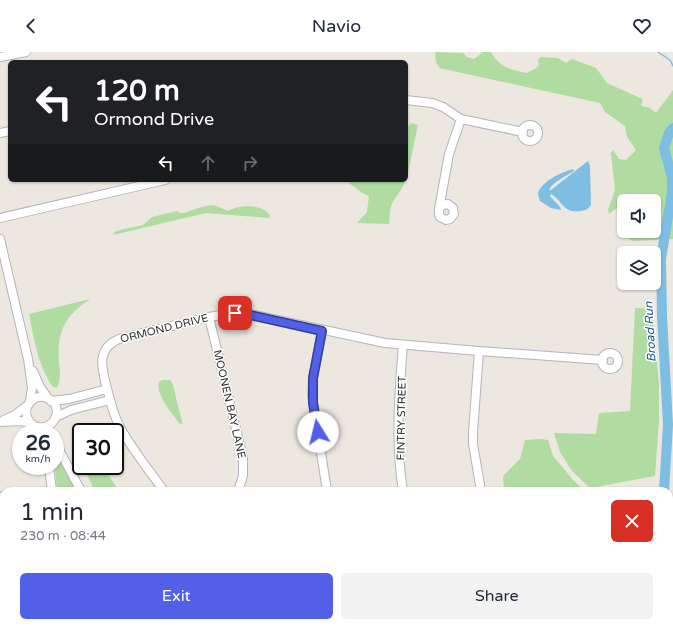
<!DOCTYPE html>
<meta charset="utf-8">
<style>
:root{--surface:#fff;--page:#f2f2f3;--text:#1f2937;--muted:#747a83;--accent:#5160e7}
body{margin:0;font-family:"Varela Round",sans-serif;background:var(--page);color:var(--text);height:100vh;display:flex;flex-direction:column;font-size:15px;white-space:nowrap}
*{box-sizing:border-box;margin:0}
p{font-size:13px;color:var(--muted)}
.icon{flex:none;width:22px;height:22px;fill:none;stroke:currentColor;stroke-width:2;stroke-linecap:round;stroke-linejoin:round}
.map{position:relative;flex:1;overflow:hidden}
.panel{position:absolute;left:0px;top:435px;width:673px;height:140px;display:flex;flex-direction:column;background:var(--surface);border-radius:12px 12px 0 0;box-shadow:0 1px 3px #0004}
.panel>*{flex:none}
.hud{position:absolute;left:8px;top:8px;width:400px;height:122px;border-radius:6px;box-shadow:0 1px 3px #0004;background:#202124;color:#fff;overflow:hidden}
.buttons{position:absolute;left:617px;top:142px;display:grid;gap:8px}
.buttons a{display:grid;place-items:center;width:44px;height:44px;border-radius:6px;background:var(--surface);box-shadow:0 1px 3px #0004;font-size:20px}
.speed{position:absolute;left:12px;top:371px;display:flex;gap:8px;font-size:20px;font-weight:700;text-align:center}
.speed>*{display:grid;place-content:center;width:52px;height:52px;border-radius:50%;background:var(--surface);box-shadow:0 1px 3px #0004;line-height:1}
.speed small{font-size:10px;font-weight:400}
.speed .limit{border:2px solid #111;border-radius:6px;background:#fff;color:#111}
.pin{position:absolute;display:grid;place-items:center;width:34px;height:34px;color:#fff;margin:-17px;border-radius:8px;box-shadow:0 2px 6px #0006}
.me{position:absolute;width:44px;margin:-22px;rotate:351deg;stroke-linejoin:round;filter:drop-shadow(0 0 3px #0008)}
.turn{display:flex;align-items:center;gap:14px;height:84px;padding:0 20px;font-size:18px}
.turn .icon{width:52px;height:52px;stroke-width:2.5}
.turn b{display:block;font-size:28px;line-height:34px}
.lanes{display:flex;align-items:center;height:38px;padding:0 20px;background:#0003;justify-content:center;gap:20px;direction:ltr}
.lanes .off{opacity:.35}
.round{display:grid;place-items:center;flex:none;width:42px;height:42px;border-radius:6px;background:var(--page)}
.summary{display:flex;align-items:center;justify-content:space-between;height:68px;padding:0 20px}
h1{font-size:24px;font-weight:600;line-height:30px}
.primary-button{display:flex;gap:8px;margin-top:auto;padding:8px 20px}
.primary-button a{flex:1;height:46px;border-radius:6px;background:var(--accent);color:#fff;font-size:16px;font-weight:600;line-height:46px;text-align:center}
.primary-button a+a{background:var(--page);color:var(--text)}
header{display:flex;justify-content:space-between;align-items:center;height:52px;padding:0 20px;background:var(--surface);font-size:18px;font-weight:600}
.map>svg:first-child{display:block}
</style>
<header><svg class="icon" aria-label="back" viewBox="0 0 24 24"><path d="M15 5l-7 7 7 7"/></svg>Navio<svg class="icon" aria-label="heart" viewBox="0 0 24 24"><path d="M12 20l-8-8c-3-5 5-10 8-4 3-6 11-1 8 4z"/></svg></header>
<div class="map">
<svg width="673" height="575" viewBox="0 0 673 575">
<rect width="100%" height="100%" fill="#ece7df"/>
<g fill="#b0dca2">
<path d="M435,0L463,1L467,5L474,7L483,0H491C499,15 511,18 527,21L535,17L539,13L538,8L541,5L558,6L566,11L572,7L596,16L607,31L640,46L643,48L641,53L644,55L650,56L656,61L673,38V187L633,189L625,185L627,179H654V149H624V164L622,156L615,157L609,162L608,158L615,138L611,101L613,98L619,107L626,108L636,98L627,85L625,74L605,60L600,51L439,16L436,10Z"/>
<path d="M411,71L418,73L407,125C404,135 398,141 393,150C389,156 390,166 389,172L357,171L367,160L369,144L361,140L345,128L394,130L397,128H406V77Z"/>
<path d="M211,153L217,154L228,159C238,153 264,151 270,164L269,166L206,161L113,183L116,179L124,177L143,173L152,165L177,159L180,161H184L198,156Z"/>
<path d="M90,247C64,265 57,279 59,311C60,321 61,327 57,336L53,335C38,314 34,287 29,262Z"/>
<polygon points="635,256 652,257 659,332 659,367 655,424 590,436 572,419 560,400 554,381 596,382 599,361 630,359"/>
<path d="M162,328H170L173,333L177,350L182,369V372L179,371C172,361 155,342 159,330Z"/>
<polygon points="540,387 548,388 553,404 574,429 585,439 504,439 503,424 520,407 525,388"/>
<polygon points="55,399 76,439 57,439 55,414"/>
<polygon points="83,414 97,414 103,422 107,421 119,439 95,439"/>
<polygon points="673,530 673,575 652,575 654,571 669,571 669,539"/>
<polygon points="11,571 80,571 78,575 8,575"/>
<polygon points="213,571 271,571 284,575 236,575"/>
</g>
<path fill="#7ebee2" d="M588,109L590,114L591,152C589,157 586,158 581,159C563,162 563,149 551,142L550,144C553,149 561,153 561,158L551,156L540,149L538,142C540,130 562,120 573,117L574,119C566,124 553,130 549,138H551Z"/>
<g fill="none" stroke-linecap="round" stroke-linejoin="round">
<g stroke="#7ebee2" stroke-width="1.5">
<polyline points="658,0 670,8 673,14"/>
<polyline points="575,436 581,439"/>
<polyline points="201,571 207,575"/>
<polyline points="12,575 18,571"/>
</g>
<g stroke="#7ebee2" stroke-width="10">
<polyline points="664,439 668,373 662,264 661,207 672,140 672,126 664,96 669,81 673,76"/>
<polyline points="669,449 673,453"/>
<polyline points="669,525 673,516"/>
<polyline points="643,575 645,571"/>
</g>
<g stroke="#b3b4bd" stroke-width="10">
<g id="minor">
<polyline points="0,5 26,0"/>
<polyline points="406,48 432,51 443,55 461,67 523,80"/>
<circle cx="530" cy="81" r="8"/>
<polyline points="0,81 10,79"/>
<polyline points="439,157 442,153 448,152 453,156 454,162 450,167 446,168 440,165 439,161 439,157 449,102 461,67"/>
<polyline points="0,166 165,128"/>
<polyline points="0,187 28,307 32,336 30,349"/>
<polyline points="209,265 243,406 243,424 238,439"/>
<polyline points="322,279 313,326 312,343 327,439"/>
<polyline points="479,299 473,380 473,392 481,439"/>
<circle cx="610" cy="309" r="8"/>
<polyline points="33,319 40,335 48,346"/>
<polyline points="51,349 69,347 107,337"/>
<polyline points="56,365 71,358 110,348"/>
<polyline points="4,368 15,363 28,353"/>
<polyline points="0,370 21,369 32,372"/>
<path d="M34,374C55,382 66,353 47,346C35,341 23,353 27,365C29,371 35,375 38,380"/>
<polyline points="55,390 81,439"/>
<polyline points="49,414 52,439"/>
<path d="M164,439C149,418 130,395 119,373C113,362 111,351 108,340C102,319 94,295 122,286L209,265L226,262L245,261L385,291L479,299L603,308"/>
<path d="M403,439C395,390 399,342 403,293"/>
<polyline points="0,445 4,444"/>
<polyline points="0,460 4,461"/>
<polyline points="0,558 4,552"/>
<polyline points="501,571 502,575"/>
<polyline points="90,575 91,571"/>
</g>
</g>
<use href="#minor" stroke="#fff" stroke-width="8"/>
</g>
<g fill="none" stroke-linecap="round" stroke-linejoin="round">
<g stroke="#353e96" stroke-width="10">
<polyline id="route" points="235,261 245,262 322,279 313,326 313,351 318,380"/>
</g>
<use href="#route" stroke="#5160e7" stroke-width="7"/>
</g>
<g text-anchor="middle" stroke-width="3" stroke-linejoin="round" paint-order="stroke">
<g font-size="11" fill="#2b2b2b" stroke="#fff">
<text transform="translate(164 276) rotate(-14)" y="4">ORMOND DRIVE</text>
<text transform="translate(230 352) rotate(77)" y="4">MOONEN BAY LANE</text>
<text transform="translate(401 366) rotate(-89)" y="4">FINTRY STREET</text>
</g>
<g font-size="12" font-style="italic" fill="#1c5d8f" stroke="#fff">
<text transform="translate(650 280) rotate(-93)" y="4">Broad Run</text>
</g>
</g>
</svg>
<div class="buttons">
<a><svg class="icon" aria-label="sound" viewBox="0 0 24 24"><path d="M4 9h4l5-4v14l-5-4H4zM17 9q2 3 0 6"/></svg></a>
<a><svg class="icon" aria-label="layers" viewBox="0 0 24 24"><path d="M12 4l9 5-9 5-9-5zM3 14l9 5 9-5"/></svg></a>
</div>
<div class="speed"><div>26<small>km/h</small></div><div class="limit">30</div></div>
<div class="pin" style="left:235px;top:261px;background:#d93025"><svg class="icon" aria-label="arrive" viewBox="0 0 24 24"><path d="M6 21V4h12l-3 4 3 4H6"/></svg></div>
<svg class="me" style="left:318px;top:380px" viewBox="-20 -20 40 40"><circle r="19" fill="#fff"/><path d="M0-13L10 11 0 6-10 11z" fill="#5160e7"/></svg>
<div class="hud">
<div class="turn"><svg class="icon" aria-label="left" viewBox="0 0 24 24"><path d="M17 20v-9H6M10 6l-5 5 5 5"/></svg><div><b>120 m</b>Ormond Drive</div></div>
<div class="lanes"><svg class="icon" aria-label="left" viewBox="0 0 24 24"><path d="M17 20v-9H6M10 6l-5 5 5 5"/></svg><svg class="icon off" aria-label="ahead" viewBox="0 0 24 24"><path d="M12 20V5M6 11l6-6 6 6"/></svg><svg class="icon off" aria-label="right" viewBox="0 0 24 24"><path d="M7 20v-9h11M14 6l5 5-5 5"/></svg></div>
</div>
<section class="panel">
<div class="summary"><div><h1>1 min</h1><p>230 m · 08:44</p></div><a class="round" style="background:#d93025;color:#fff"><svg class="icon" aria-label="close" viewBox="0 0 24 24"><path d="M6 6l12 12M18 6L6 18"/></svg></a></div>
<div class="primary-button"><a>Exit</a><a>Share</a></div>
</section>
</div>
